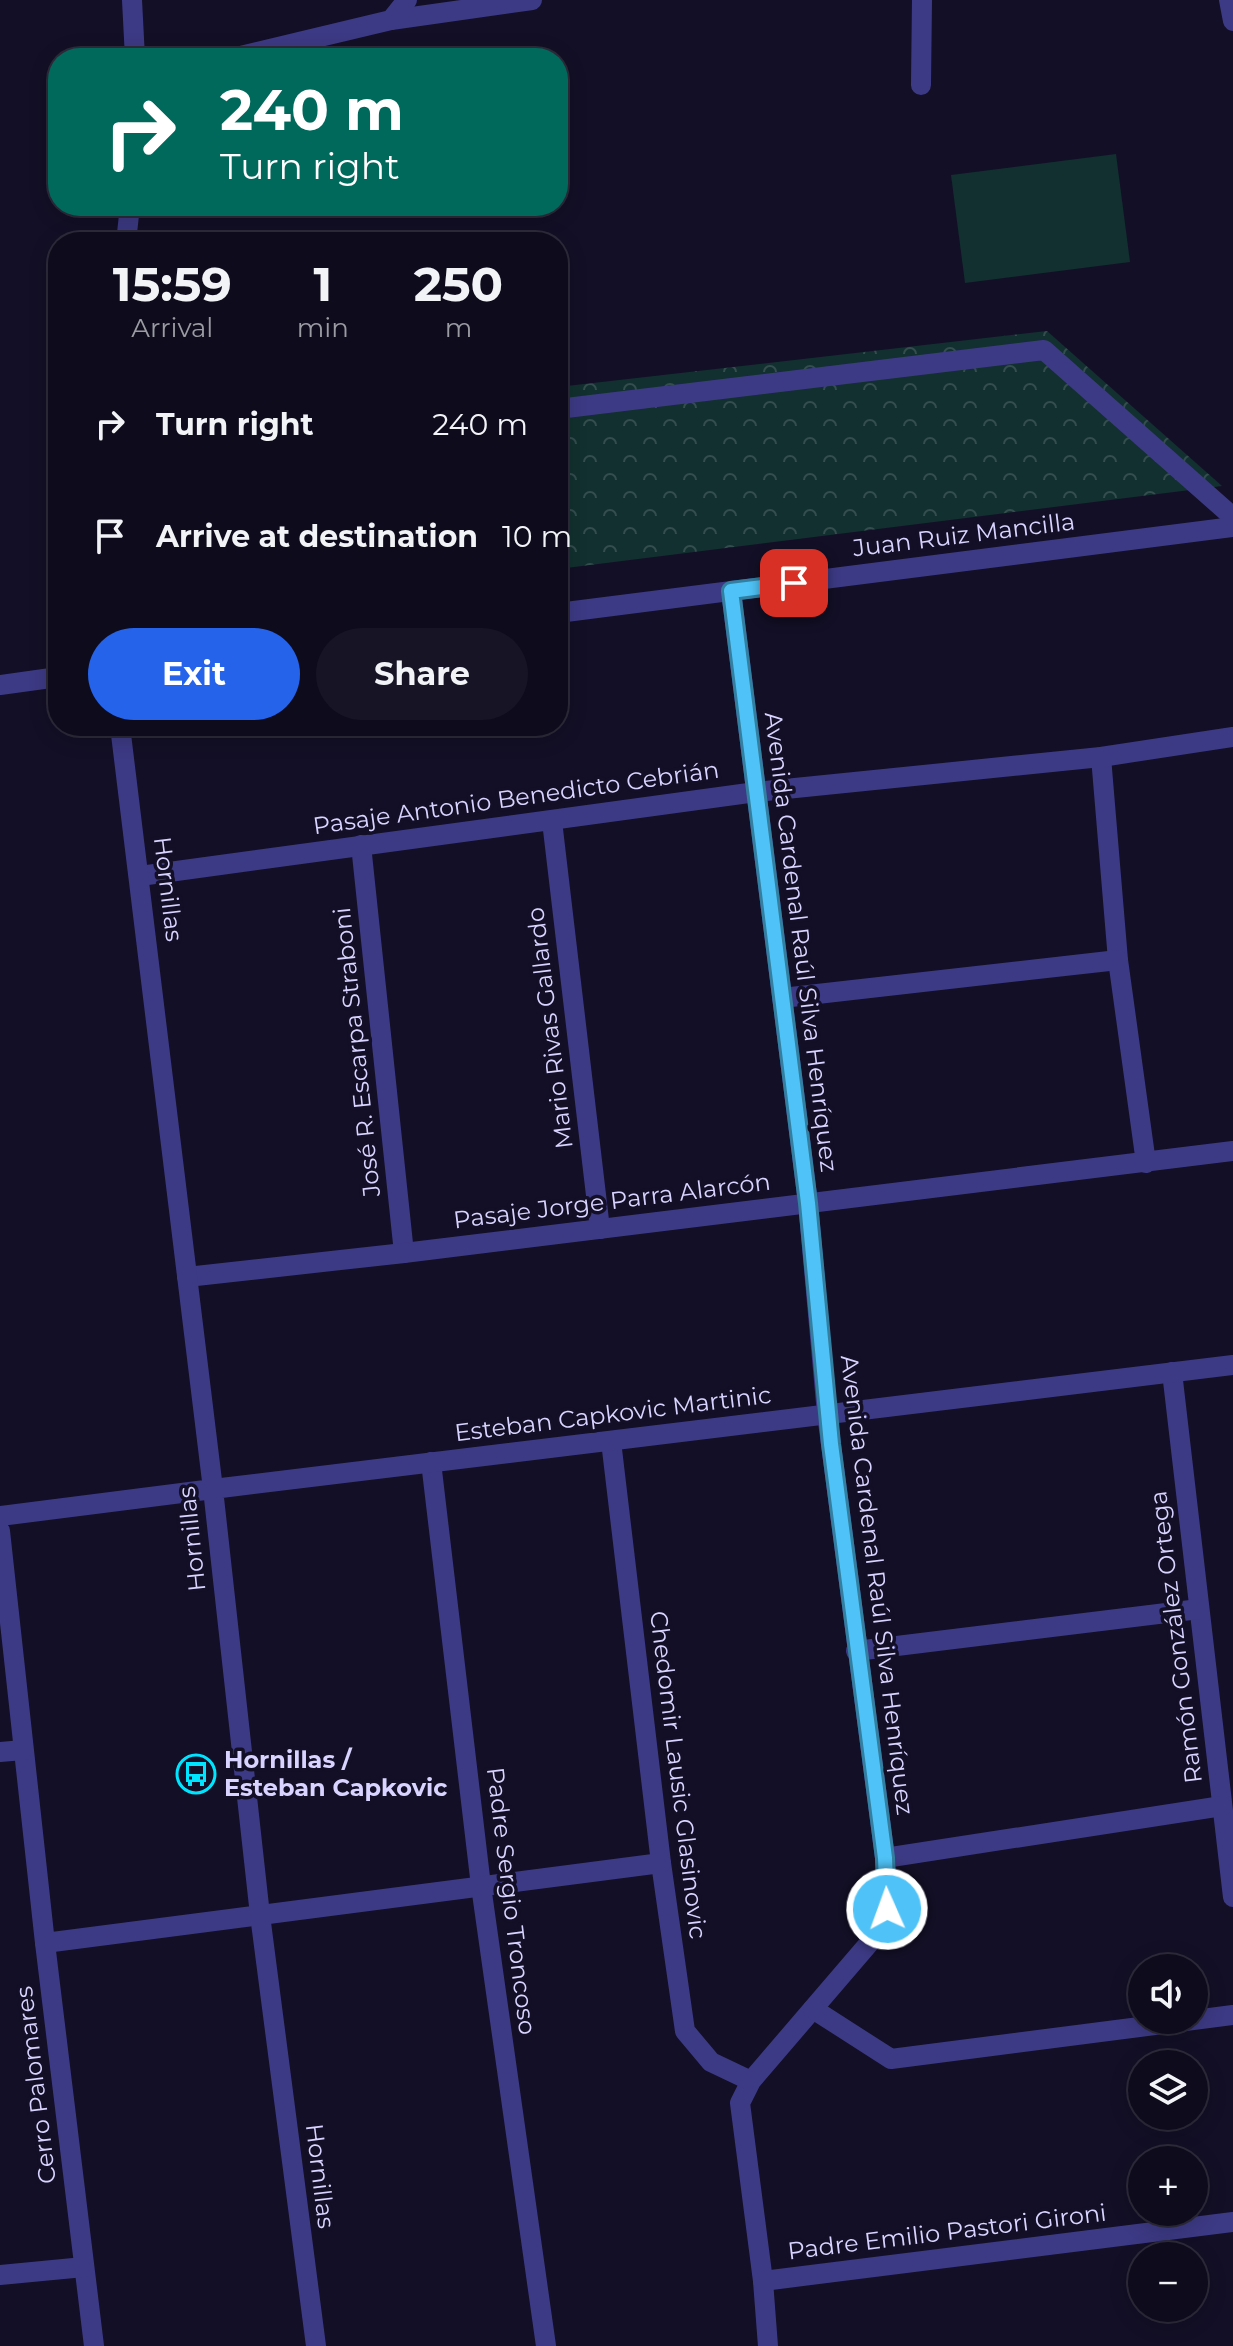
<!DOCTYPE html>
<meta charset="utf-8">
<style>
:root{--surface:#0e0b1c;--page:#171425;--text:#f1f3f6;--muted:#9b9ba3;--line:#2e2b3b;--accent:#2563eb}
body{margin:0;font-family:Montserrat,sans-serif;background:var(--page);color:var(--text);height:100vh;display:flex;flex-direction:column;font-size:30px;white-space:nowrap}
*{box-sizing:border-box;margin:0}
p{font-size:26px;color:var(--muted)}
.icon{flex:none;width:44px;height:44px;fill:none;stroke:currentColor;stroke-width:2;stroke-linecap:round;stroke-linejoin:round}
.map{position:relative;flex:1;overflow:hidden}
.details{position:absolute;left:48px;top:232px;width:520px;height:504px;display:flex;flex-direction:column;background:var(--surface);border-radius:32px;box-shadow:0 4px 20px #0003,0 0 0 2px var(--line)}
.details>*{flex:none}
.guide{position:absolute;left:48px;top:48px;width:520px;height:168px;border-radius:32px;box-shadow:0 4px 20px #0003,0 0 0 2px var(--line);background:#00695c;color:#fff;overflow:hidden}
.controls{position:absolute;left:1128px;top:1954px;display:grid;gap:16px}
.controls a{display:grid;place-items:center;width:80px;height:80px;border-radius:50%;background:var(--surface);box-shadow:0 4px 20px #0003,0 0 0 2px var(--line);font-size:40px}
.pin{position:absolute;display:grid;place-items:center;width:68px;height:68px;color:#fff;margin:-34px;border-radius:16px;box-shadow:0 4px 12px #0006}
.me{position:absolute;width:88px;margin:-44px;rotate:358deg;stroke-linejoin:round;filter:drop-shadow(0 0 6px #0008)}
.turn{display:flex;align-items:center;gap:28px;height:168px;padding:0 40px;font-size:36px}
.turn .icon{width:104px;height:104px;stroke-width:2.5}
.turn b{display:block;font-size:56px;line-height:68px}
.eta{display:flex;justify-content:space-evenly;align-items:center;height:136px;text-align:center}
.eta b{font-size:48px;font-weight:700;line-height:56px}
.primary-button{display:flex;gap:16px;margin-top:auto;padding:16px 40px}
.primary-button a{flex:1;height:92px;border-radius:48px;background:var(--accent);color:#fff;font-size:32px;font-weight:700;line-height:92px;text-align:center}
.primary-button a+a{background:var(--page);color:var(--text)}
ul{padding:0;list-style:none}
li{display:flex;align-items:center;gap:24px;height:112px;padding:0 40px}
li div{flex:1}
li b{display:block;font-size:30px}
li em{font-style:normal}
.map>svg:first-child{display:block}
</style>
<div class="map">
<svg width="1233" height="2346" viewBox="0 0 1233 2346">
<defs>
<pattern id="forest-crowns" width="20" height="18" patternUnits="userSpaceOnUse" patternTransform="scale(2)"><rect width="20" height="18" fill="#12302f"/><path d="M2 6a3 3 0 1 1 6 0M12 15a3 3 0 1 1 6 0" fill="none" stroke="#344d4e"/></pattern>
</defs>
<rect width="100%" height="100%" fill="#130f26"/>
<polygon fill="url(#forest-crowns)" points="1047,331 1222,486 558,569 558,387"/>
<polygon fill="#12302f" points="1116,154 1130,262 965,283 951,175"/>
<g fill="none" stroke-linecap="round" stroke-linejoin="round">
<polyline stroke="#3d3a85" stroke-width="20" points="558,409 1044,350 1233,517"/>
<g stroke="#3d3a85" stroke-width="20">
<polyline points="132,0 135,58"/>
<polyline points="1229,0 1233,21"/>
<polyline points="391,20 532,0"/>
<polyline points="232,58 391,20 407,0"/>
<polyline points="921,85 922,0"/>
<polyline points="126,242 130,206"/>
<path d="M731,591L808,1203L827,1414L885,1858C886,1894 891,1909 871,1941L751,2081L740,2103L763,2281L768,2346"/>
<polyline points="558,613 1233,527"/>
<polyline points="0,685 58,677"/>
<polyline points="1101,757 1118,960 1146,1163"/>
<polyline points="552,821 600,1229"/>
<polyline points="361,845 404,1253"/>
<polyline points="140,876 756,792 1101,757 1233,737"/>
<polyline points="782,998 1118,960"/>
<polyline points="187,1277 404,1253 1233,1151"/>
<polyline points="1172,1372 1233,1897"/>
<polyline points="611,1441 661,1863 685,2031 711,2062 751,2081"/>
<polyline points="431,1462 481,1886 546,2346"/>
<polyline points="0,1516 213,1489 120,726"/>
<polyline points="0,1531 45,1943 94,2346"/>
<polyline points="856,1651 1199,1609"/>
<polyline points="0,1752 23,1750"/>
<polyline points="885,1858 1222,1806"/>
<polyline points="45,1943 661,1863"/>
<polyline points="813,2009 891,2059 1233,2015"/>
<polyline points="0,2275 84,2267"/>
<polyline points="763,2281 1233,2222"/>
</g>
<polyline stroke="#3d3a85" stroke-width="20" points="316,2346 260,1915 213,1489 1233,1365"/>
</g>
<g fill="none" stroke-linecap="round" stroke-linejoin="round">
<g stroke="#337fa1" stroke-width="20">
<polyline id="route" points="794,583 731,591 808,1203 831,1444 885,1858 887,1909"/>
</g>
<use href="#route" stroke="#4fc3f7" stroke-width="14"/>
</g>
<defs>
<g id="bus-ring" transform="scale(2)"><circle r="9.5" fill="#130f26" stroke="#00e5ff" stroke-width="1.5"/><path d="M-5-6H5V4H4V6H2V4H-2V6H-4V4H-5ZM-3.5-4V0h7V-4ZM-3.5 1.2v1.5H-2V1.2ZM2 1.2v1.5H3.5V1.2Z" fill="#00e5ff"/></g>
</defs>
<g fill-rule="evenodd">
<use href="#bus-ring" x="196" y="1774"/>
</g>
<g text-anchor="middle" stroke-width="7" stroke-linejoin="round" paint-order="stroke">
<g font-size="24" fill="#d9d4ff" stroke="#130f26">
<text transform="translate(964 535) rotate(-7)" y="8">Juan Ruiz Mancilla</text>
<text transform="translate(516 798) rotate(-8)" y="8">Pasaje Antonio Benedicto Cebrián</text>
<text transform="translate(168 889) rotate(83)" y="8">Hornillas</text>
<text transform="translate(801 942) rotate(83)" y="8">Avenida Cardenal Raúl Silva Henríquez</text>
<text transform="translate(550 1028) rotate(-97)" y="8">Mario Rivas Gallardo</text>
<text transform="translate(357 1052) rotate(-96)" y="8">José R. Escarpa Straboni</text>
<text transform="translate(612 1201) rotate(-7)" y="8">Pasaje Jorge Parra Alarcón</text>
<text transform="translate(613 1414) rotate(-7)" y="8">Esteban Capkovic Martinic</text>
<text transform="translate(192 1539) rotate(-96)" y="8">Hornillas</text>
<text transform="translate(877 1585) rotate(83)" y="8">Avenida Cardenal Raúl Silva Henríquez</text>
<text transform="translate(1176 1637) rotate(-97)" y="8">Ramón González Ortega</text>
<text transform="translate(678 1775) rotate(83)" y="8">Chedomir Lausic Glasinovic</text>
<text transform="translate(511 1901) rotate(83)" y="8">Padre Sergio Troncoso</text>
<text transform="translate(36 2085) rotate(-97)" y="8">Cerro Palomares</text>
<text transform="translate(320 2176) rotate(83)" y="8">Hornillas</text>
<text transform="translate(947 2232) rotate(-7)" y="8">Padre Emilio Pastori Gironi</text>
</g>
<g font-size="24" font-weight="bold" fill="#d9d4ff" stroke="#130f26" text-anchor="start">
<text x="224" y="1768">Hornillas /<tspan x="224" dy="28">Esteban Capkovic</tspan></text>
</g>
</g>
</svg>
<div class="controls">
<a><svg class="icon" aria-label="sound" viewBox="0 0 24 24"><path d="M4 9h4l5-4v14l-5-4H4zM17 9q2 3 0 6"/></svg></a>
<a><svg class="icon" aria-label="layers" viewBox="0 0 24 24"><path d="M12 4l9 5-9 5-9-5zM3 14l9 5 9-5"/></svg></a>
<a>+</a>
<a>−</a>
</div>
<div class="pin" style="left:794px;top:583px;background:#d93025"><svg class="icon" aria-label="arrive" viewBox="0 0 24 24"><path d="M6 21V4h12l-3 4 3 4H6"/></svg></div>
<svg class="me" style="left:887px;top:1909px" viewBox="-20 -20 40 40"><circle r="17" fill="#4fc3f7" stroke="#fff" stroke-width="3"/><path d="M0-11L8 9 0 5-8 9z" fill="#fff"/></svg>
<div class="guide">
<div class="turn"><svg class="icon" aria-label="right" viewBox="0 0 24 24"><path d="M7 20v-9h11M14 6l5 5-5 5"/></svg><div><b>240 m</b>Turn right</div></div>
</div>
<section class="details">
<div class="eta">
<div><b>15:59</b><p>Arrival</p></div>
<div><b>1</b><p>min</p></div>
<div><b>250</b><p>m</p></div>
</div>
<ul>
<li><svg class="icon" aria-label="right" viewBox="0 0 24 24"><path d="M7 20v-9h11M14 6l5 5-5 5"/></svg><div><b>Turn right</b></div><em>240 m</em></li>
<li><svg class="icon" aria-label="arrive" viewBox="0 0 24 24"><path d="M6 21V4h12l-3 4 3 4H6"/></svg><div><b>Arrive at destination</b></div><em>10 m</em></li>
</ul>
<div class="primary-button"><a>Exit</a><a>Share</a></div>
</section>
</div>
